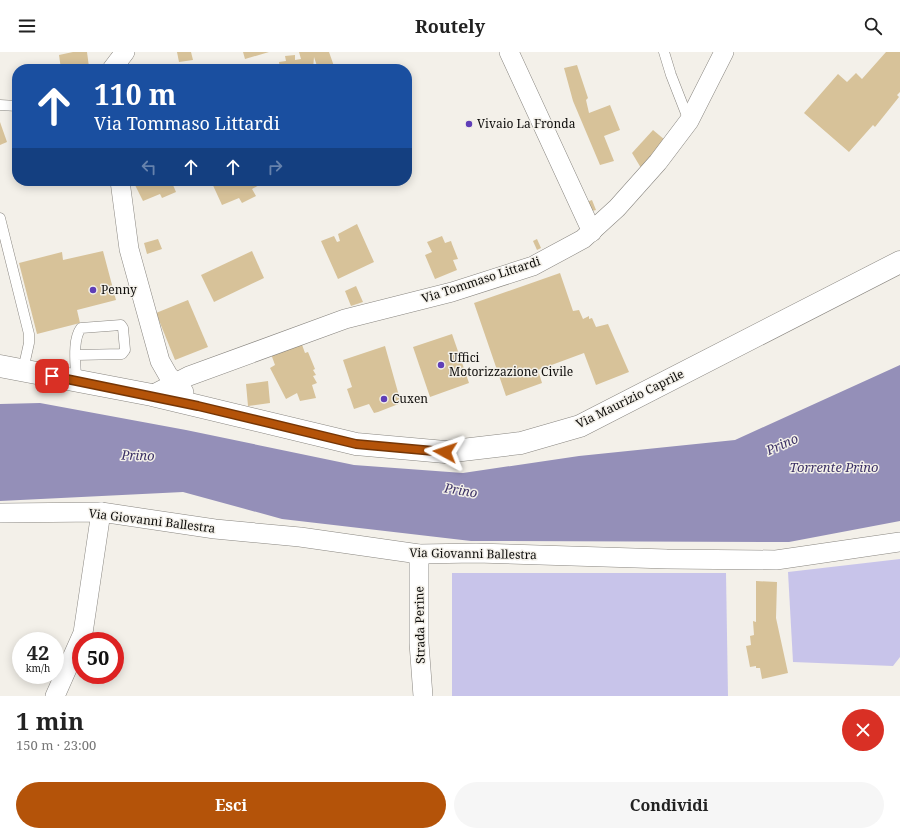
<!DOCTYPE html>
<html lang="it">
<meta charset="utf-8">
<style>
:root{--surface:#fff;--page:#f6f6f6;--text:#222;--muted:#767676;--accent:#b45309}
body{margin:0;font-family:"Noto Serif",serif;background:var(--page);color:var(--text);height:100vh;display:flex;flex-direction:column;font-size:15px;white-space:nowrap}
*{box-sizing:border-box;margin:0}
p{font-size:13px;color:var(--muted)}
.icon{flex:none;width:22px;height:22px;fill:none;stroke:currentColor;stroke-width:2;stroke-linecap:round;stroke-linejoin:round}
.map{position:relative;height:644px;overflow:hidden}
.sheet{display:flex;flex-direction:column;background:var(--surface);flex:1}
.sheet>*{flex:none}
.banner{position:absolute;left:12px;top:12px;width:400px;height:122px;border-radius:16px;box-shadow:0 2px 10px #0003;background:#1a4fa0;color:#fff;overflow:hidden}
.speed{position:absolute;left:12px;top:580px;display:flex;gap:8px;font-size:20px;font-weight:700;text-align:center}
.speed>*{display:grid;place-content:center;width:52px;height:52px;border-radius:50%;background:var(--surface);box-shadow:0 2px 10px #0003;line-height:1}
.speed small{font-size:10px;font-weight:400}
.speed .limit{border:6px solid #d22;background:#fff;color:#111}
.pin{position:absolute;display:grid;place-items:center;width:34px;height:34px;color:#fff;margin:-17px;border-radius:8px;box-shadow:0 2px 6px #0006}
.me{position:absolute;width:44px;margin:-22px;rotate:275deg;stroke-linejoin:round;filter:drop-shadow(0 0 3px #0008)}
.turn{display:flex;align-items:center;gap:14px;height:84px;padding:0 16px;font-size:18px}
.turn .icon{width:52px;height:52px;stroke-width:2.5}
.turn b{display:block;font-size:28px;line-height:34px}
.lanes{display:flex;align-items:center;height:38px;padding:0 16px;background:#0003;justify-content:center;gap:20px;direction:ltr}
.lanes .off{opacity:.35}
.round{display:grid;place-items:center;flex:none;width:42px;height:42px;border-radius:21px;background:var(--page)}
.head{display:flex;align-items:center;justify-content:space-between;height:68px;padding:0 16px}
h1{font-size:24px;font-weight:700;line-height:30px}
.action{display:flex;gap:8px;margin-top:auto;padding:8px 16px}
.action a{flex:1;height:46px;border-radius:24px;background:var(--accent);color:#fff;font-size:16px;font-weight:700;line-height:46px;text-align:center}
.action a+a{background:var(--page);color:var(--text)}
header{display:flex;justify-content:space-between;align-items:center;height:52px;padding:0 16px;background:var(--surface);font-size:18px;font-weight:700}
.map>svg:first-child{display:block}
</style>
<header><svg class="icon" aria-label="menu" viewBox="0 0 24 24"><path d="M4 6h16M4 12h16M4 18h16"/></svg>Routely<svg class="icon" aria-label="search" viewBox="0 0 24 24"><circle cx="10" cy="10" r="6"/><path d="M15 15l6 6"/></svg></header>
<div class="map">
<svg width="900" height="644" viewBox="0 0 900 644">
<rect width="100%" height="100%" fill="#f3f0e9"/>
<g fill="#c8c4ea">
<polygon points="900,507 900,605 893,614 793,610 788,520"/>
<polygon points="452,521 726,521 728,644 452,644"/>
</g>
<polygon fill="#948fb8" points="900,313 900,469 789,490 471,489 282,467 183,440 0,449 0,352 40,351 186,378 354,413 463,421 579,404 735,388"/>
<g fill="#d7c299">
<polygon points="73,0 87,0 89,15 61,17 59,3"/>
<polygon points="177,0 191,0 193,8 179,10"/>
<polygon points="243,0 269,0 245,7"/>
<polygon points="299,0 329,0 335,17 318,17 314,5 313,17 280,17 279,10 286,9 285,4 295,3 295,8 301,7"/>
<polygon points="886,0 900,0 900,40 897,43 899,45 875,75 873,73 849,100 804,61 838,22 847,30 856,21 862,27"/>
<polygon points="277,13 277,17 259,17 259,15"/>
<polygon points="577,13 588,46 586,48 589,61 610,53 620,78 604,84 614,109 600,113 573,49 564,16"/>
<polygon points="0,70 7,90 0,93"/>
<polygon points="653,78 665,88 641,116 632,101"/>
<polygon points="133,129 181,129 173,133 176,140 162,146 160,142 143,149"/>
<polygon points="211,129 260,129 261,132 252,137 256,144 242,151 239,146 222,153"/>
<polygon points="592,148 596,158 588,160 584,151"/>
<polygon points="357,172 374,210 338,227 321,189 334,184 337,190 340,189 338,182"/>
<polygon points="442,184 445,191 451,189 452,192 458,207 453,208 457,218 435,227 425,203 432,200 427,190"/>
<polygon points="158,187 162,197 147,202 144,191"/>
<polygon points="537,187 541,196 537,198 533,189"/>
<polygon points="103,199 116,248 77,258 80,271 37,282 19,211 62,200 63,208"/>
<polygon points="252,199 264,226 214,250 201,223"/>
<polygon points="560,221 573,259 579,258 583,267 589,264 589,267 592,266 596,275 608,272 629,320 596,333 584,301 538,318 542,331 506,344 474,251"/>
<polygon points="356,234 363,250 351,254 345,239"/>
<polygon points="188,248 208,295 175,308 156,261"/>
<polygon points="452,282 469,331 430,345 413,295"/>
<polygon points="301,290 305,301 308,300 315,317 313,318 316,323 313,324 317,331 312,333 316,346 300,349 297,341 286,347 270,316 275,313 271,302"/>
<polygon points="385,294 401,351 378,360 374,361 369,352 354,357 347,337 352,335 343,308"/>
<polygon points="268,329 270,351 248,354 246,332"/>
<polygon points="756,529 777,530 776,566 788,621 762,627 760,616 756,616 756,614 750,615 746,594 751,593 750,584 754,583 753,569 756,570"/>
</g>
<g fill="none" stroke-linecap="round" stroke-linejoin="round">
<g stroke="#898680" stroke-width="11">
<g id="lane">
<polyline points="664,0 671,23 689,69"/>
<polyline points="0,53 17,54"/>
<polyline points="0,166 29,282 29,291 23,318"/>
<path d="M76,329C76,313 72,288 81,276L121,273L123,276L125,298L122,302L76,303"/>
</g>
</g>
<g stroke="#898680" stroke-width="20">
<g id="street">
<polyline points="509,0 592,180"/>
<polyline points="112,17 125,0"/>
<polyline points="120,129 129,197 160,309 168,323 184,340"/>
<polyline points="152,343 189,324 345,267 452,240 533,214 583,187 617,156 658,110 689,69 724,0"/>
<polyline points="0,461 101,460 215,477 300,485 419,502 476,501 667,507 776,508 900,490"/>
<polyline points="419,502 419,591 423,644"/>
<polyline points="55,644 83,581 101,460"/>
</g>
</g>
<g stroke="#898680" stroke-width="23">
<polyline id="secondary" points="0,314 152,343 356,392 445,400 521,391 580,374 900,210"/>
</g>
<use href="#lane" stroke="#fff" stroke-width="10"/>
<use href="#street" stroke="#fff" stroke-width="19"/>
<use href="#secondary" stroke="#fff" stroke-width="22"/>
</g>
<g fill="none" stroke-linecap="round" stroke-linejoin="round">
<g stroke="#753606" stroke-width="10">
<polyline id="route" points="52,324 198,354 356,392 445,400"/>
</g>
<use href="#route" stroke="#b45309" stroke-width="7"/>
</g>
<g fill="#5f3eb7" stroke="#f3f0e9" stroke-width="1.5">
<circle cx="469" cy="72" r="4"/>
<circle cx="93" cy="238" r="4"/>
<circle cx="441" cy="313" r="4"/>
<circle cx="384" cy="347" r="4"/>
</g>
<g text-anchor="middle" stroke-width="3" stroke-linejoin="round" paint-order="stroke">
<g font-size="12" fill="#0d0c0a" stroke="#f3f0e9" text-anchor="start">
<text x="477" y="76">Vivaio La Fronda</text>
<text x="101" y="242">Penny</text>
<text x="449" y="310">Uffici<tspan x="449" dy="14">Motorizzazione Civile</tspan></text>
<text x="392" y="351">Cuxen</text>
</g>
<g font-size="12" fill="#0d0c0a" stroke="#f3f0e9">
<text transform="translate(481 228) rotate(-18)" y="4">Via Tommaso Littardi</text>
<text transform="translate(630 347) rotate(-26)" y="4">Via Maurizio Caprile</text>
<text transform="translate(152 469) rotate(7)" y="4">Via Giovanni Ballestra</text>
<text transform="translate(473 502) rotate(1)" y="4">Via Giovanni Ballestra</text>
<text transform="translate(420 573) rotate(-91)" y="4">Strada Perine</text>
</g>
<g font-size="13" font-style="italic" fill="#3b3065" stroke="#f3f0e9">
<text transform="translate(782 392) rotate(-24)" y="5">Prino</text>
<text transform="translate(138 403) rotate(2)" y="5">Prino</text>
<text x="834" y="420">Torrente Prino</text>
<text transform="translate(461 438) rotate(9)" y="5">Prino</text>
</g>
</g>
</svg>
<div class="speed"><div>42<small>km/h</small></div><div class="limit">50</div></div>
<div class="pin" style="left:52px;top:324px;background:#d93025"><svg class="icon" aria-label="arrive" viewBox="0 0 24 24"><path d="M6 21V4h12l-3 4 3 4H6"/></svg></div>
<svg class="me" style="left:445px;top:400px" viewBox="-20 -20 40 40"><path d="M0-17L14 15 0 8-14 15z" fill="#b45309" stroke="#fff" stroke-width="4"/></svg>
<div class="banner">
<div class="turn"><svg class="icon" aria-label="ahead" viewBox="0 0 24 24"><path d="M12 20V5M6 11l6-6 6 6"/></svg><div><b>110 m</b>Via Tommaso Littardi</div></div>
<div class="lanes"><svg class="icon off" aria-label="left" viewBox="0 0 24 24"><path d="M17 20v-9H6M10 6l-5 5 5 5"/></svg><svg class="icon" aria-label="ahead" viewBox="0 0 24 24"><path d="M12 20V5M6 11l6-6 6 6"/></svg><svg class="icon" aria-label="ahead" viewBox="0 0 24 24"><path d="M12 20V5M6 11l6-6 6 6"/></svg><svg class="icon off" aria-label="right" viewBox="0 0 24 24"><path d="M7 20v-9h11M14 6l5 5-5 5"/></svg></div>
</div>
</div>
<section class="sheet">
<div class="head"><div><h1>1 min</h1><p>150 m · 23:00</p></div><a class="round" style="background:#d93025;color:#fff"><svg class="icon" aria-label="close" viewBox="0 0 24 24"><path d="M6 6l12 12M18 6L6 18"/></svg></a></div>
<div class="action"><a>Esci</a><a>Condividi</a></div>
</section>
